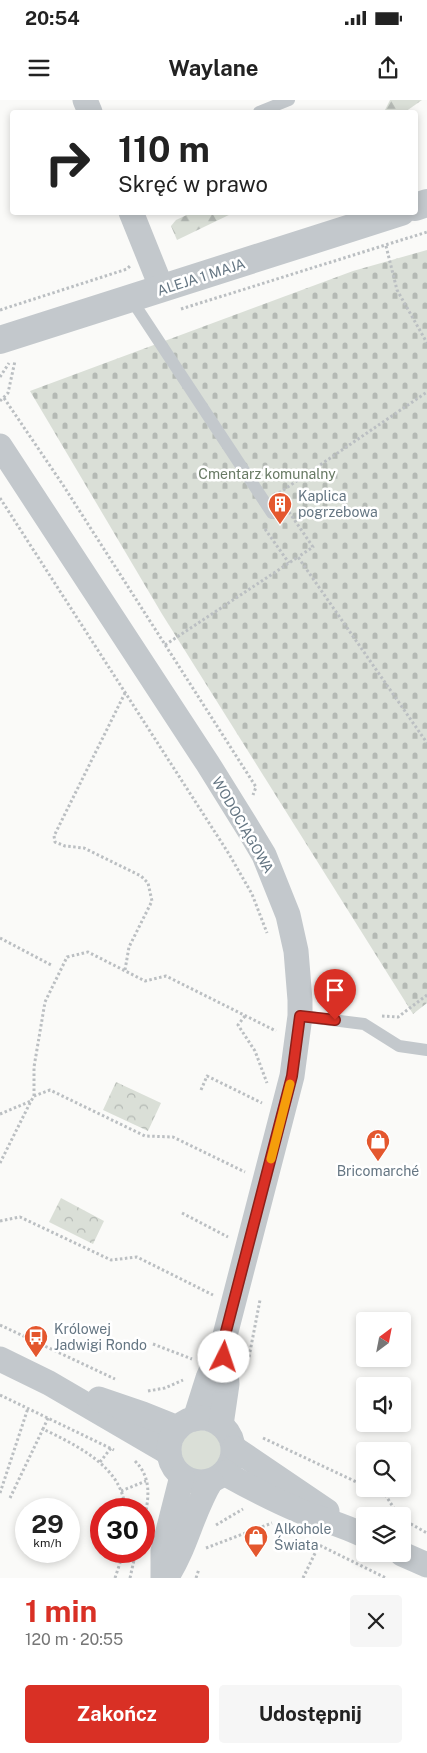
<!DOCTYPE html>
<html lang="pl">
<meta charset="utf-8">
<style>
:root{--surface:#fff;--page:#f6f6f6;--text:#222;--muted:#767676;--accent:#d93025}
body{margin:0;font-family:"Public Sans",sans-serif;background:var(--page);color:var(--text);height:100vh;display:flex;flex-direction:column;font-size:19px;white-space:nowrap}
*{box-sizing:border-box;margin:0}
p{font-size:16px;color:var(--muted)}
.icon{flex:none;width:28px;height:28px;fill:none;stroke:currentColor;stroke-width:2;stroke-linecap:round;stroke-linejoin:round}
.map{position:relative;height:1478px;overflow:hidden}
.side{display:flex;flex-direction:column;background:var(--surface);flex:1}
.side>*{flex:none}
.hud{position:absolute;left:10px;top:10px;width:408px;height:105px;border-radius:5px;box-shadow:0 2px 8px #0003;background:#fff;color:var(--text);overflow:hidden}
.needle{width:32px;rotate:32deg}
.tools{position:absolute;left:356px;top:1212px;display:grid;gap:10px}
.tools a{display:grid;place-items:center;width:55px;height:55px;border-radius:5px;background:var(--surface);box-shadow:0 2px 8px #0003;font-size:25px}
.speed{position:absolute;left:15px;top:1398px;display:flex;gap:10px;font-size:25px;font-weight:700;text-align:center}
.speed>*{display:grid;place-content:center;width:65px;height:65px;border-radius:50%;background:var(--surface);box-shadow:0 2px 8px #0003;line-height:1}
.speed small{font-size:12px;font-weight:400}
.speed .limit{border:8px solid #d22;background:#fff;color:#111}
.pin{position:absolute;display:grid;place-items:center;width:42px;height:42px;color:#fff;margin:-51px -21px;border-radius:50% 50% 50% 0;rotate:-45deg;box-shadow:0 0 5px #0007}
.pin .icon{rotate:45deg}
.me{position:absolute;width:55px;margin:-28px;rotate:4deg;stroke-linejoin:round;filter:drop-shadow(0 0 4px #0008)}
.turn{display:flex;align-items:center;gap:18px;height:105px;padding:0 25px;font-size:22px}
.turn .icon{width:65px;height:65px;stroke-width:2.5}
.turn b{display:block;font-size:35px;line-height:42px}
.round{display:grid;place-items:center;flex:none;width:52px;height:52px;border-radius:5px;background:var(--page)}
.head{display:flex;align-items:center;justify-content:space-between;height:85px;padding:0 25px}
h1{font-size:30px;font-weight:700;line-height:38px;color:var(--accent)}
.primary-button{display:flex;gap:10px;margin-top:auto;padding:10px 25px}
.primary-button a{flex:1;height:58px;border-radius:5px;background:var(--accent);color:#fff;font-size:20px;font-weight:700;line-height:58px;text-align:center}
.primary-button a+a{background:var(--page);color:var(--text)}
.status{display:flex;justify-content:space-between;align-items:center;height:35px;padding:0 25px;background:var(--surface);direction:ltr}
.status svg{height:14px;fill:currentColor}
header{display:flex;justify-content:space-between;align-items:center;height:65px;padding:0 25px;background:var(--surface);font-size:22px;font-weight:700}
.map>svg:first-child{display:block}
</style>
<div class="status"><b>20:54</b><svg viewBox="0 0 49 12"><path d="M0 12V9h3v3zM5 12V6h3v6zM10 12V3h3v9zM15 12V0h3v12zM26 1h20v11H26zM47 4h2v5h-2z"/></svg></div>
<header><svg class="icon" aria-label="menu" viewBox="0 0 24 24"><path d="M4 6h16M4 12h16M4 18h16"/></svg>Waylane<svg class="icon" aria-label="share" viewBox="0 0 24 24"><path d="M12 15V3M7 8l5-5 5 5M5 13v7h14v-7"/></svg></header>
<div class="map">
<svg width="427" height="1478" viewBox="0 0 427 1478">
<defs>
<pattern id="forest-firs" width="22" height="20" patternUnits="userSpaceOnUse" patternTransform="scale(1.25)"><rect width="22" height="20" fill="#dadfd7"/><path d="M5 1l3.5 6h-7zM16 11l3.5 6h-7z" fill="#b4b9b4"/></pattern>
<pattern id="cemetery-stones" width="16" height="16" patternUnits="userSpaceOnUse" patternTransform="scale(1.25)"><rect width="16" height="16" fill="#dadfd7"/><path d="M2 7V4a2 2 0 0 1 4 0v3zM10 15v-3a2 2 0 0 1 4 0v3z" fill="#b4b9b4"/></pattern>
<pattern id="park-crowns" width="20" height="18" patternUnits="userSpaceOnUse" patternTransform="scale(1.25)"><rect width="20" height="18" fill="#dadfd7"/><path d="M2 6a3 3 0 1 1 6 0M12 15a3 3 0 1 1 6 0" fill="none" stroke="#b4b9b4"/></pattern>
</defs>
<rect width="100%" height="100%" fill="#fafaf8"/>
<circle fill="#dadfd7" cx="201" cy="1350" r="20"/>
<g fill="url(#forest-firs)">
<polygon points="390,0 422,0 405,12 384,12"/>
<polygon points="193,112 233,112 233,113 177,140 171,126 176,120"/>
</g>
<polygon fill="url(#cemetery-stones)" points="427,150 427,903 413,914 162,514 30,291 353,171"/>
<g fill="url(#park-crowns)">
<polygon points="116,982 161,1003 148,1031 103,1010"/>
<polygon points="61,1098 104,1121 93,1144 49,1122"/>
</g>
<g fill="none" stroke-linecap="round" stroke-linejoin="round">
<g stroke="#bbbfc2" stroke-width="3" stroke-dasharray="2.5 2.5" stroke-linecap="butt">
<polyline points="386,146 397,190 427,243"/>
<polyline points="181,209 427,132"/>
<polyline points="0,210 127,169 130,166"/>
<polyline points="0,277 9,263"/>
<polyline points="4,298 63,385 256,687 253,695"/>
<polyline points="0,301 8,293 15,261"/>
<polyline points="279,393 427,292"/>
<polyline points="0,398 229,754 252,794 267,833"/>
<polyline points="289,412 313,447 298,457"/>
<polyline points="265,429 289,463"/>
<polyline points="165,545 298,457 427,643"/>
<polyline points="0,838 53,866"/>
<polyline points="125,870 129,847 152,801 148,783 141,776 84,748 65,746 55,742 54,736 125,593"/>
<polyline points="245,916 238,925 255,951 267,983"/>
<polyline points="382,916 398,917 427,895"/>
<polyline points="201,990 207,976 262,1003"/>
<polyline points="34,996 34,967 45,902 67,857 88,852 145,881 166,876 276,931"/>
<polyline points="0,1014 31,1001"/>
<polyline points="0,1063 31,1001 34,996 50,990 145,1036 173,1037 245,1072"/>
<polyline points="182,1113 228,1137"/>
<polyline points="0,1121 20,1117 111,1160 137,1157 213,1195"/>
<polyline points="0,1225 115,1279"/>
<polyline points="153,1244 192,1259"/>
<polyline points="249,1257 260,1200"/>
<polyline points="148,1291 165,1288 183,1280"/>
<polyline points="0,1295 114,1350"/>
<path d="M48,1318L43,1329C76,1345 123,1367 125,1409"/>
<polyline points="263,1338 365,1386"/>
<path d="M135,1361C152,1378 149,1398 144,1420"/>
<polyline points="100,1362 111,1348"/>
<polyline points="371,1389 386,1396 399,1416"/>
<polyline points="121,1391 146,1381"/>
<polyline points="0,1393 28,1308"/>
<polyline points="10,1398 43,1329"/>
<polyline points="402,1419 427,1433"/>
<polyline points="216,1425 243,1409"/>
<polyline points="311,1441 386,1478"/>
<polyline points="206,1448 272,1423"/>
<polyline points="123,1456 134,1459"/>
<polyline points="115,1478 124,1451"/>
<polyline points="130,1478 136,1451"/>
<polyline points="196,1478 199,1469"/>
<polyline points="303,1478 319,1445"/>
</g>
<g stroke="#c3c8cc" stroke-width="12">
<polyline points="259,12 289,0"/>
<polyline points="131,199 272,413"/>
<polyline points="300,916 364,924 399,946 427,950"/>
</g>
<g stroke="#c3c8cc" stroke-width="25">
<polyline points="85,0 90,12"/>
<polyline points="131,112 162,189"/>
<polyline points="0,346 208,664 249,730 264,755 288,815 296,851 300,900 300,916 292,976 223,1243 208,1278 195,1319"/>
<polyline points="0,1259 49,1283 169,1353"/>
<polyline points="99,1299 143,1314 178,1328"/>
<circle cx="201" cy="1350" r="32"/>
<polyline points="221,1325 227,1284 224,1246"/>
<polyline points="234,1348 327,1411"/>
<path d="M224,1373C249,1387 274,1400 300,1411C322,1420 344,1425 365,1436"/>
<polyline points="402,1454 427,1465"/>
<polyline points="163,1478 163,1451 182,1376"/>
<path d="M166,1478C186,1448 192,1412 211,1381"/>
</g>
<g stroke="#c3c8cc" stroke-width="28">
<polyline points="415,107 427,103"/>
<polyline points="0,240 401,112"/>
</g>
</g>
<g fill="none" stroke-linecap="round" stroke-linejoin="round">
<g stroke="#8d1f18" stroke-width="12">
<polyline id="route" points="224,1257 223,1243 292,976 300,916 335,920"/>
</g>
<use href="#route" stroke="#d93025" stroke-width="9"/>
<polyline stroke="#f59e0b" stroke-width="9" points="271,1059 290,984"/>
</g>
<defs>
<g id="building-pin" transform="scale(1.25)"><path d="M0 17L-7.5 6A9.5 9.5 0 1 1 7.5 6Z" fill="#e4572e" stroke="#fff"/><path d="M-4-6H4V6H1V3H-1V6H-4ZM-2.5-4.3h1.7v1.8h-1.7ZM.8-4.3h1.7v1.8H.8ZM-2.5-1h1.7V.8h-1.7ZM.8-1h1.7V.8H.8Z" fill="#fff"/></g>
<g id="shop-pin" transform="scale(1.25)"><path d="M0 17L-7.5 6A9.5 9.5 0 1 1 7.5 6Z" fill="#e4572e" stroke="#fff"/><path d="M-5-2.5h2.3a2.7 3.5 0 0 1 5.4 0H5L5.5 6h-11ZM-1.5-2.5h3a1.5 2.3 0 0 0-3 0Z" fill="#fff"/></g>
<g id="bus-pin" transform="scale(1.25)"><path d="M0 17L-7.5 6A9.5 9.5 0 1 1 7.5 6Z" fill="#e4572e" stroke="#fff"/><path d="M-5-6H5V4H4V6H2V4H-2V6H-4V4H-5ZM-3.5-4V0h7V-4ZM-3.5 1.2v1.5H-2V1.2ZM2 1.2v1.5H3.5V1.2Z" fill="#fff"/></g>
</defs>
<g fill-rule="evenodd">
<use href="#building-pin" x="280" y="404"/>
<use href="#shop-pin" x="378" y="1041"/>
<use href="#bus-pin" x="36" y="1237"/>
<use href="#shop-pin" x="256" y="1437"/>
</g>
<g text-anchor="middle" stroke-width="5" stroke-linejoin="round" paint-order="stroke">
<g font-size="14" fill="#657683" stroke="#fff">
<text transform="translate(201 177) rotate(-18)" y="5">ALEJA 1 MAJA</text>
<text transform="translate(243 725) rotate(60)" y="5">WODOCIĄGOWA</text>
</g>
<g font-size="14" fill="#687a64" stroke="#fff">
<text x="267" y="379">Cmentarz komunalny</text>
</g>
<g font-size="14" fill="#657683" stroke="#fff" text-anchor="start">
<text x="298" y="401">Kaplica<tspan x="298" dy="16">pogrzebowa</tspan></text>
<text x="378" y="1076" text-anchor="middle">Bricomarché</text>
<text x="54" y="1234">Królowej<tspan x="54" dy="16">Jadwigi Rondo</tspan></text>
<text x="274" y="1434">Alkohole<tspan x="274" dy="16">Świata</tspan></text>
</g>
</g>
</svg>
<div class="tools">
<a><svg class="needle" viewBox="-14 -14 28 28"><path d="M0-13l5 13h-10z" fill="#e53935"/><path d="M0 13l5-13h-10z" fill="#767676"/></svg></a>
<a><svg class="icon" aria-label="sound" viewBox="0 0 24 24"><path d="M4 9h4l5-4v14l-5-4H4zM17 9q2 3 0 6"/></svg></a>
<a><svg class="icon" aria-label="search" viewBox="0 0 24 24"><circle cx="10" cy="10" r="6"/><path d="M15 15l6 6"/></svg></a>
<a><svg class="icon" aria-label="layers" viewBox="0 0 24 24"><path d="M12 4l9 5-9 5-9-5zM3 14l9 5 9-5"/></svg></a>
</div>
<div class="speed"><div>29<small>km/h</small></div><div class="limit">30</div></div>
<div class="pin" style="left:335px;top:920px;background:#d93025"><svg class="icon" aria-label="arrive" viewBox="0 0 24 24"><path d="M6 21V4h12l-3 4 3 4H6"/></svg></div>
<svg class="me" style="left:224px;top:1257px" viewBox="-20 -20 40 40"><circle r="19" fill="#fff"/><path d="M0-13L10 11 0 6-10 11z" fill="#d93025"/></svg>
<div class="hud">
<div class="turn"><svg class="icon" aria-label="right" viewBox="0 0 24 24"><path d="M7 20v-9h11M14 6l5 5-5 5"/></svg><div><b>110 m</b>Skręć w prawo</div></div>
</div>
</div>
<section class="side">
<div class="head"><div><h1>1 min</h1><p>120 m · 20:55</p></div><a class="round"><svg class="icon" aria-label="close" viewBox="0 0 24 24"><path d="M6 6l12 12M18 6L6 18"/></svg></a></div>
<div class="primary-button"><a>Zakończ</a><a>Udostępnij</a></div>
</section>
